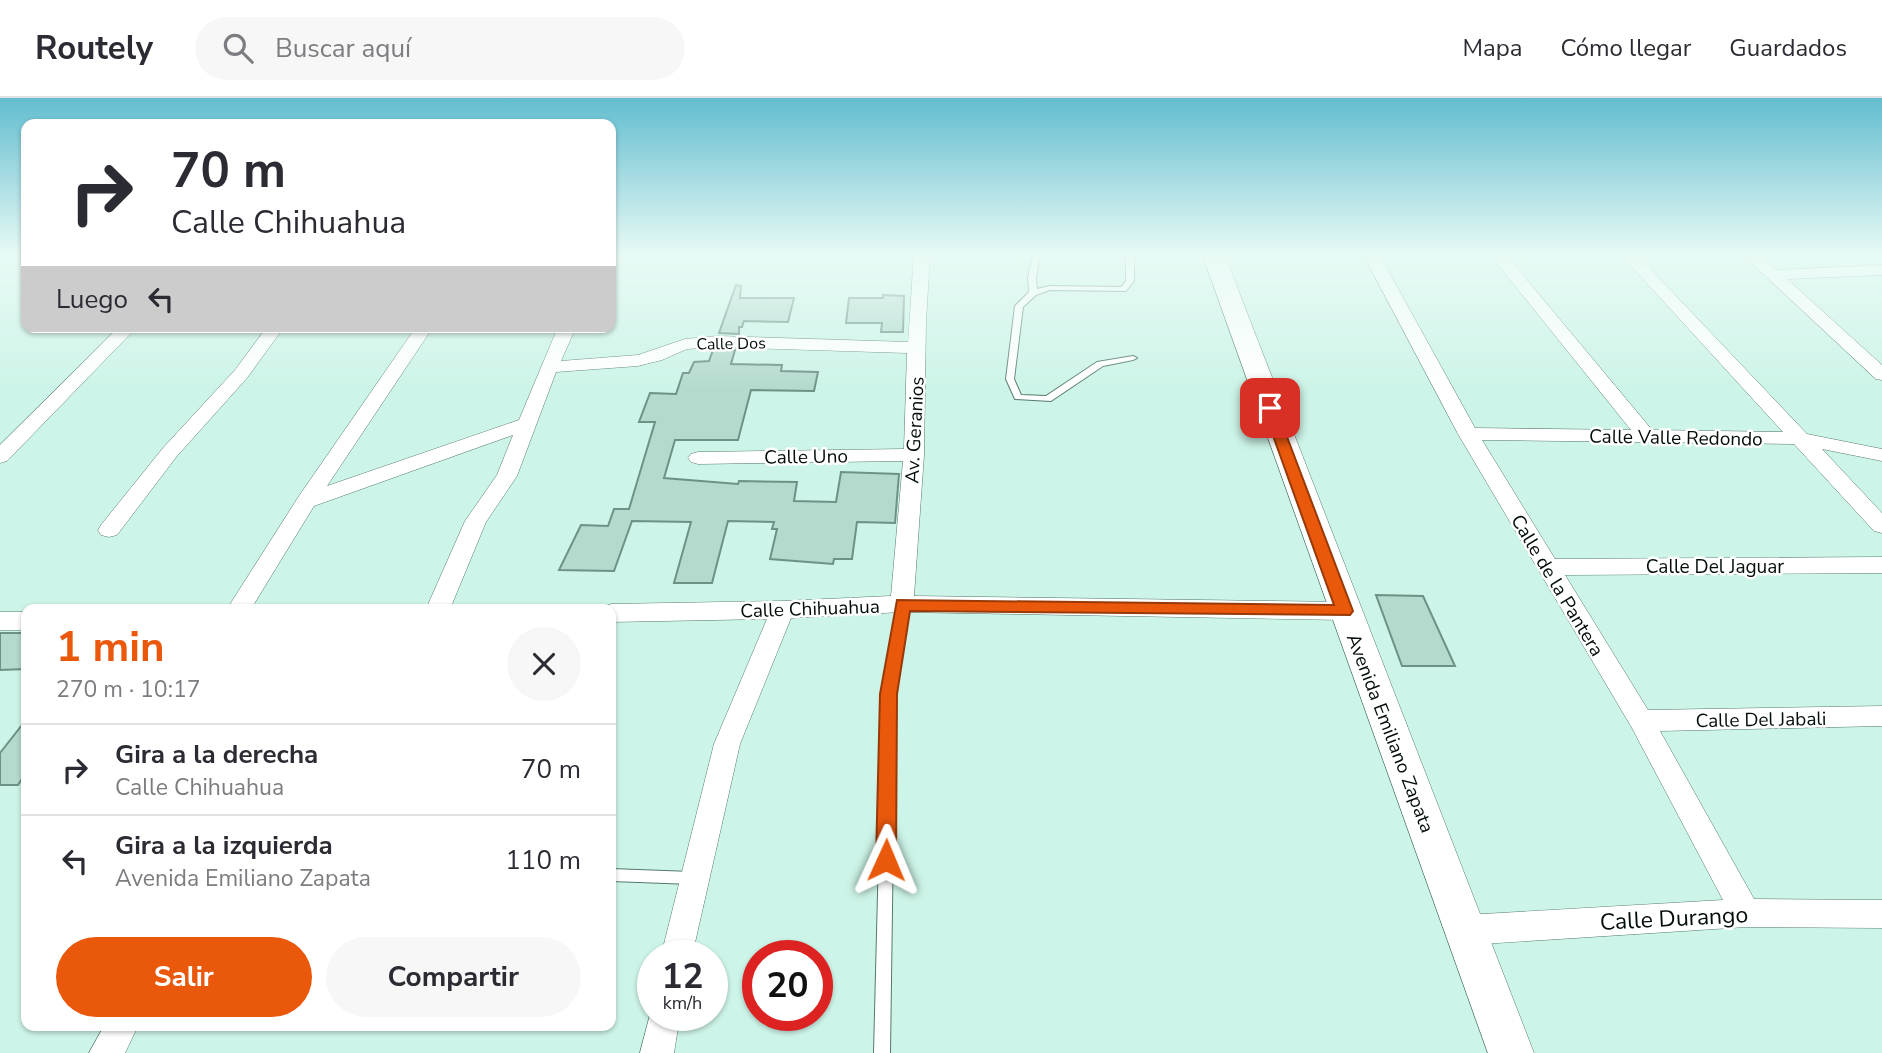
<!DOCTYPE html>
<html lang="es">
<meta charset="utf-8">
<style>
:root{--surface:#fff;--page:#f7f7f7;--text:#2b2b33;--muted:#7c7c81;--line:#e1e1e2;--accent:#ea580c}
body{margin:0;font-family:"Nunito Sans",sans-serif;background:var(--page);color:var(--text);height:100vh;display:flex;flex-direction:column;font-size:26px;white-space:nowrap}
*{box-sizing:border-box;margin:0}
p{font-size:23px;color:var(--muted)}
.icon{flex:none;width:38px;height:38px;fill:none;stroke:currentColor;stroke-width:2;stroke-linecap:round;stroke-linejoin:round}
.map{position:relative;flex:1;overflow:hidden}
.panel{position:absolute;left:21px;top:506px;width:595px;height:427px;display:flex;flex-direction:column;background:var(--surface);border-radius:14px;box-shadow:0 2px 5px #0004}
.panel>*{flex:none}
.guide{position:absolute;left:21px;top:21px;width:595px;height:214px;border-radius:14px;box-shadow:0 2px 5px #0004;background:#fff;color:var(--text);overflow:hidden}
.speed{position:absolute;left:637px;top:842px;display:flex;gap:14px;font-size:35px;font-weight:700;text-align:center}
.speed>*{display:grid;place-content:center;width:91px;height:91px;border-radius:50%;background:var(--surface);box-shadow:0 2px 5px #0004;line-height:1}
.speed small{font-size:18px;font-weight:400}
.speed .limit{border:10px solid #d22;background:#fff;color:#111}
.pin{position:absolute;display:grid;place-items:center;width:60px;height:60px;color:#fff;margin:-30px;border-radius:14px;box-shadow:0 4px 10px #0006}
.me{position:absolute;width:77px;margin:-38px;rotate:1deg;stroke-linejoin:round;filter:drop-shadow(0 0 5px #0008)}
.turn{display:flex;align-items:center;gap:24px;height:147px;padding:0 35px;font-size:32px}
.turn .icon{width:91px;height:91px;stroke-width:2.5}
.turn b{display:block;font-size:49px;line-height:60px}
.then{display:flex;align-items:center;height:66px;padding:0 35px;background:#0003;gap:14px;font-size:26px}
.round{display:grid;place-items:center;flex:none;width:74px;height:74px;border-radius:37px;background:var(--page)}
.head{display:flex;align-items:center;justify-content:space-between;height:119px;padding:0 35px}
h1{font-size:42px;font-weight:700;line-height:52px;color:var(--accent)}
.cta{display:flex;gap:14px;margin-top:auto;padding:14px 35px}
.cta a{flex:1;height:80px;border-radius:42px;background:var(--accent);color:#fff;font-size:28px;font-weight:700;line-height:80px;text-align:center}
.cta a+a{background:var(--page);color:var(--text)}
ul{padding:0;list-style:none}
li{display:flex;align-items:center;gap:21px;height:91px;padding:0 35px;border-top:2px solid var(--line)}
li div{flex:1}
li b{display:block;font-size:26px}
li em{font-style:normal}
header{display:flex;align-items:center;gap:42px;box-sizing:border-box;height:98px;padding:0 35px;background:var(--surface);border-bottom:2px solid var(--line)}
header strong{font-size:33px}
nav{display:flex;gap:38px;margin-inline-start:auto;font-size:24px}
.search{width:490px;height:63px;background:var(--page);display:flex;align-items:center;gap:18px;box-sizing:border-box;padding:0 24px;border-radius:38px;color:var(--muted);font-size:26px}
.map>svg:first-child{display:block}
</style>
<header>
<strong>Routely</strong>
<div class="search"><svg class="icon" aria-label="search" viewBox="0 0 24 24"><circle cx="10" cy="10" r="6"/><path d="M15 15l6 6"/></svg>Buscar aquí</div>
<nav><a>Mapa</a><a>Cómo llegar</a><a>Guardados</a></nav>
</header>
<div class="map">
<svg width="1882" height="955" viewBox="0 0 1882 955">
<rect width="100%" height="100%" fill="#cdf4e8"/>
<g fill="#b4dace" stroke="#6d9187" stroke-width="2">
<polygon points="736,187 741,188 740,200 794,200 788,224 744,223 742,229 739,229 739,236 719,235"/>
<polygon points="883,197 904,198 903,234 881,234 882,225 846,225 849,200 883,200"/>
<polygon points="713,252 735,252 731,266 782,267 781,273 818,274 814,293 751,292 738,342 675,342 664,380 738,386 739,383 797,384 794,403 836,404 841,374 899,376 895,425 857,424 852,461 834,461 833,466 770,461 777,431 772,431 774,424 728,423 712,485 674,485 691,424 632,423 614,473 559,472 581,427 608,428 614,411 629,411 655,324 639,324 650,295 676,296 683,275 689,275 694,264 709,263"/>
<polygon points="1376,497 1423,498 1455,568 1402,568"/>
<polygon points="0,535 26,535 26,571 0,572"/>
<polygon points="26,622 26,675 18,687 0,687 0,655"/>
</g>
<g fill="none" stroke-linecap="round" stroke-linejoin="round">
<g stroke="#56796f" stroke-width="2">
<g id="lane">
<polygon points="1033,158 1040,158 1036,179 1037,191 1049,188 1121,189 1126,183 1126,158 1134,158 1134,183 1126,193 1050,192 1036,197 1023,209 1014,281 1021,297 1046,298 1097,264 1133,258 1137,260 1133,262 1103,268 1051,303 1015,301 1006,281 1015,208 1029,194 1028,179"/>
<polygon points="902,502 906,503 907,506 895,596 890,955 874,955 883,596 897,506 898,503"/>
<polygon points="611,771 692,774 697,776 699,780 697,784 692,786 611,783"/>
</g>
</g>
<g stroke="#56796f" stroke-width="1">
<g id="street">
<polygon points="914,158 930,158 926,223 924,357 914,498 1344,504 1352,507 1356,513 1352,519 1344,522 902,514 791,520 740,646 692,858 661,858 714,646 767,521 611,524 611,511 601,511 611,506 783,503 891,498 903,363 698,366 691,364 688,360 691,356 698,354 904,351 907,255 718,249 687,251 662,262 638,268 556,274 517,378 486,424 450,511 426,511 465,423 497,377 513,337 314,408 251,511 227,511 299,398 416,229 433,229 327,388 519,322 558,229 576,229 561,263 638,257 685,241 718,238 908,244"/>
<polygon points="1364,158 1380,158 1475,330 1631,332 1491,158 1507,158 1652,332 1783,334 1622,158 1638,158 1807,336 1882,351 1882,363 1822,351 1882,415 1882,435 1874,433 1794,346 1482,342 1555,461 1882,459 1882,475 1565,477 1648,612 1882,608 1882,628 1660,633 1754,801 1882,802 1882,830 1746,829 1466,847 1455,842 1451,832 1455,822 1466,817 1723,802 1632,630 1458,336"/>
<polygon points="1744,158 1761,158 1777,172 1882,167 1882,177 1787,181 1882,267 1882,282 1876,281"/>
<polygon points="119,229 137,229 7,363 0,365 0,347"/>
<polygon points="267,229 284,229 247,280 177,358 117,437 109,439 101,437 98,432 101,427 163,350 235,272"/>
<rect x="0" y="514" width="26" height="18"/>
<polygon points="653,905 653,917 680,917 674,955 640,955"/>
<polygon points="104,928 138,928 125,955 89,955"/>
</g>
</g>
<g stroke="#56796f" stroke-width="1">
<polygon id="secondary" points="1203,158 1225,158 1534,955 1488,955"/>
</g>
<use href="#lane" fill="#fff" fill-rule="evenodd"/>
<use href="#street" fill="#fff" fill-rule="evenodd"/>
<use href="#secondary" fill="#fff" fill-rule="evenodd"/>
</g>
<linearGradient id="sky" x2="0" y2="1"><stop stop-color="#62bdcf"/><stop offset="0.54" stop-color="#e8faf5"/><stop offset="1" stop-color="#e8faf5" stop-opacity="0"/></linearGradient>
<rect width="1882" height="291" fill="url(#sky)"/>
<polygon fill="#ea580c" stroke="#983908" stroke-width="2" points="1270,306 1276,310 1353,513 1350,517 910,513 897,596 896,762 893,768 886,771 878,768 876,762 880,596 897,502 1334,507 1263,310"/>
<g text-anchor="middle" stroke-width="5" stroke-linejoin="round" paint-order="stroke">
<g font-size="16" fill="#030e0b" stroke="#fff">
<text transform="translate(731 245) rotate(-1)" y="6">Calle Dos</text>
</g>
<g font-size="19" fill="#030e0b" stroke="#fff">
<text transform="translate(914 332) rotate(-87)" y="7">Av. Geranios</text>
<text transform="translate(1676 339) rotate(1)" y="7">Calle Valle Redondo</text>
<text transform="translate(806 358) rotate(-1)" y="7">Calle Uno</text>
<text x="1715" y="475">Calle Del Jaguar</text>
<text transform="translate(1558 487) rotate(59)" y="7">Calle de la Pantera</text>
<text transform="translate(810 510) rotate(-2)" y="7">Calle Chihuahua</text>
<text transform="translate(1761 621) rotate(-1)" y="7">Calle Del Jabali</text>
<text transform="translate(1391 635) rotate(69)" y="7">Avenida Emiliano Zapata</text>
</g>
<g font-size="23" fill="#030e0b" stroke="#fff">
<text transform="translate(1674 820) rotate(-3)" y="8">Calle Durango</text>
</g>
</g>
</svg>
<div class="speed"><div>12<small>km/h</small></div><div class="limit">20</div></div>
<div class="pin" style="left:1270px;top:310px;background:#d93025"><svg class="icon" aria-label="arrive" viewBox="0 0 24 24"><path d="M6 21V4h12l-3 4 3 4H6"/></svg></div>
<svg class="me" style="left:886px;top:762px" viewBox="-20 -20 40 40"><path d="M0-17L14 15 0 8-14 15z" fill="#ea580c" stroke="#fff" stroke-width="4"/></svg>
<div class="guide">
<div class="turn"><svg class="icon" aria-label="right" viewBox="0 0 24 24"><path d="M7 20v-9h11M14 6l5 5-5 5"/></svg><div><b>70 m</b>Calle Chihuahua</div></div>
<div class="then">Luego<svg class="icon" aria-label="left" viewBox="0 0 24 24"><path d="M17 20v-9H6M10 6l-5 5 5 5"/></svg></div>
</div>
<section class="panel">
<div class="head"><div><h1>1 min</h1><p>270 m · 10:17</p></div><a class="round"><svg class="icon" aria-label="close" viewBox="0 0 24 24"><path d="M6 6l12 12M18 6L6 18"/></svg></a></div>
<ul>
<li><svg class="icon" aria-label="right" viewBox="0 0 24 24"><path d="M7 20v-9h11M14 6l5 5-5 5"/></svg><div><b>Gira a la derecha</b><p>Calle Chihuahua</p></div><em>70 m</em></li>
<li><svg class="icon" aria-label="left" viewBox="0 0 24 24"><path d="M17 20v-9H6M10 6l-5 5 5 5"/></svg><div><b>Gira a la izquierda</b><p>Avenida Emiliano Zapata</p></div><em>110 m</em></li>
</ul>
<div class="cta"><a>Salir</a><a>Compartir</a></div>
</section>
</div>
